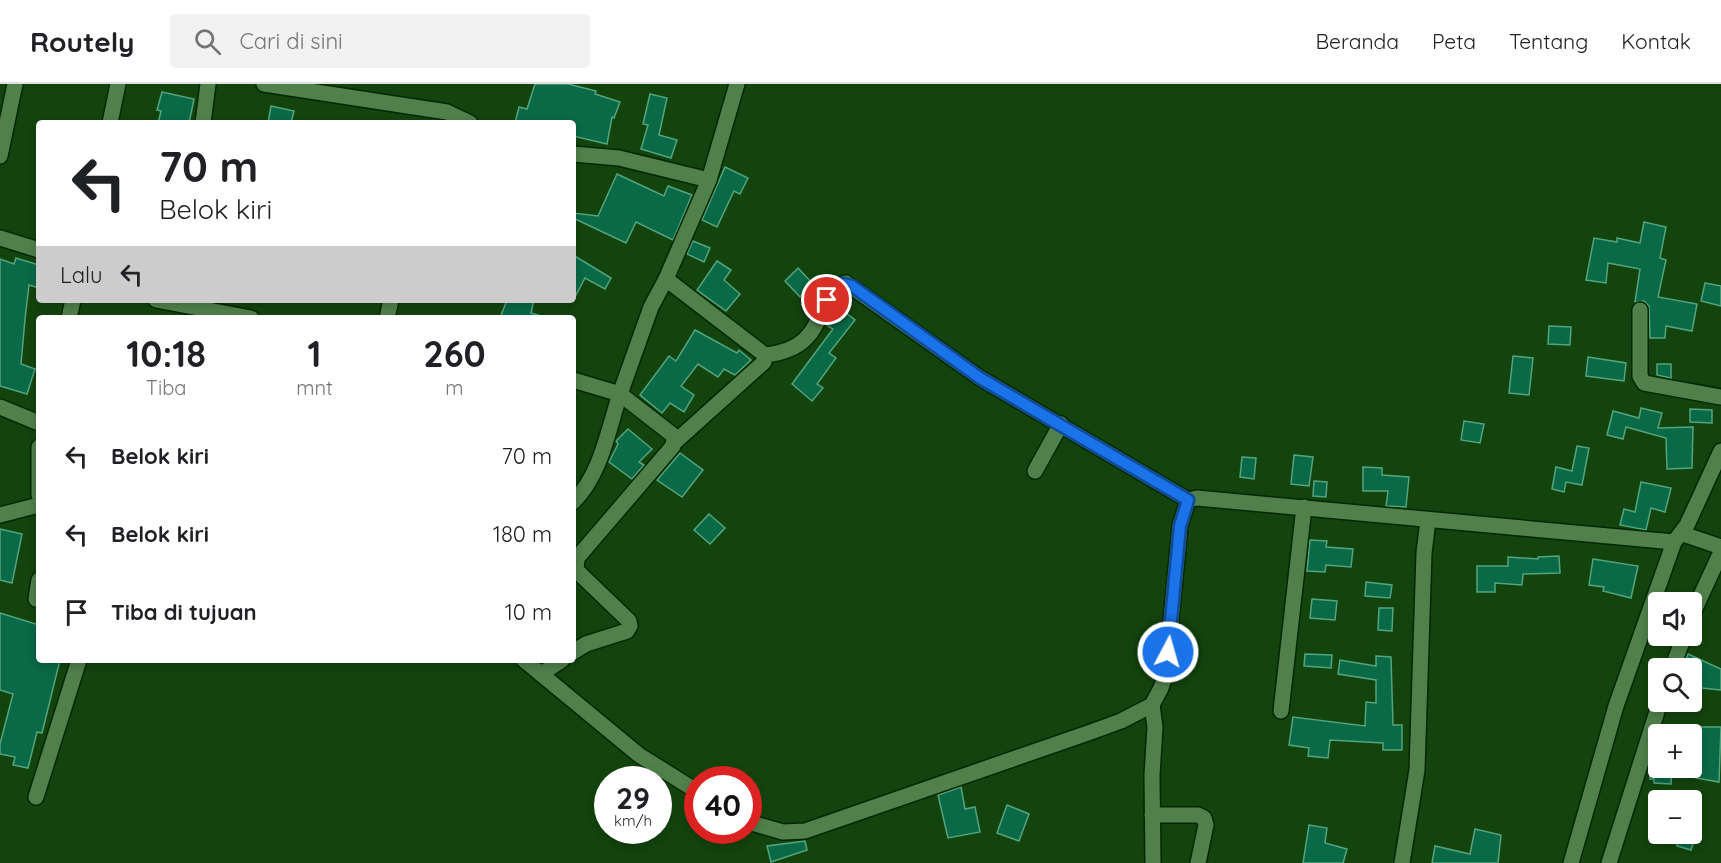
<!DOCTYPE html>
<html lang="id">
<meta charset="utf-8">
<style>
:root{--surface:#fff;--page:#f2f2f2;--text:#202124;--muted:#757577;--line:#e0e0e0}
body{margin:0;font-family:Quicksand,sans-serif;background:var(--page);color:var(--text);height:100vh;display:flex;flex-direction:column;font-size:22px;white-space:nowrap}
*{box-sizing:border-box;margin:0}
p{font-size:20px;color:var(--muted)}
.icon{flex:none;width:33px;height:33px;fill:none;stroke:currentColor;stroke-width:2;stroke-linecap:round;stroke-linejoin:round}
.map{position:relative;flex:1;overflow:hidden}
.side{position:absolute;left:36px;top:231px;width:540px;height:348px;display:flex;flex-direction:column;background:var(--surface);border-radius:6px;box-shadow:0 3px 9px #0003}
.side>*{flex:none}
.guide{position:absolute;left:36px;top:36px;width:540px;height:183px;border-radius:6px;box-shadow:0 3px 9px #0003;background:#fff;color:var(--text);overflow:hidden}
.buttons{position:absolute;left:1648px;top:508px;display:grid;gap:12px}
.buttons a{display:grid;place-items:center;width:54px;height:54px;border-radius:6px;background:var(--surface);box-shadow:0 3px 9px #0003;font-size:30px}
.speed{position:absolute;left:594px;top:682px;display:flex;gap:12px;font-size:30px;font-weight:700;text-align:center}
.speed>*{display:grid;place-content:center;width:78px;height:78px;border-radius:50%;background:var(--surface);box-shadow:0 3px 9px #0003;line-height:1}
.speed small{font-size:15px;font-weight:400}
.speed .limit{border:9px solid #d22;background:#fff;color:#111}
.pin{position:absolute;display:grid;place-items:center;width:51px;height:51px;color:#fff;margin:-26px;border:3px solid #fff;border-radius:50%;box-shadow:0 2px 6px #0007}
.me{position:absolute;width:66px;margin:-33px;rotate:6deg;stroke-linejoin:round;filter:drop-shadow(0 0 4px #0008)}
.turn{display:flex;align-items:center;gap:21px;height:126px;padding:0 24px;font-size:27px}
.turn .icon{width:78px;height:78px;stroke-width:2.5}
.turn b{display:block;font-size:42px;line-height:51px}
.then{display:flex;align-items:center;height:57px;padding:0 24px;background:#0003;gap:12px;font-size:22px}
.eta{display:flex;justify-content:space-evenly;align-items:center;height:102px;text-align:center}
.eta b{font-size:36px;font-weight:800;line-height:42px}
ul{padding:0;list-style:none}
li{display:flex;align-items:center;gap:18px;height:78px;padding:0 24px}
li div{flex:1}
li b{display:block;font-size:22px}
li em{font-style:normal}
header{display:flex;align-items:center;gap:36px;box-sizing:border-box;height:84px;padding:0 30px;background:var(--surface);border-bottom:2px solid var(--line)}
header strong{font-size:28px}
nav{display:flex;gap:33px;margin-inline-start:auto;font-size:21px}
.search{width:420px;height:54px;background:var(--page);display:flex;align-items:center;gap:15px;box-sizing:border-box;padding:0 21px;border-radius:6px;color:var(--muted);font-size:22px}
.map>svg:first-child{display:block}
</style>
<header>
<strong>Routely</strong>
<div class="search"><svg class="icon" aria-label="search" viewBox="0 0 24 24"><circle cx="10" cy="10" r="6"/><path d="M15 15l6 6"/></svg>Cari di sini</div>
<nav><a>Beranda</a><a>Peta</a><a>Tentang</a><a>Kontak</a></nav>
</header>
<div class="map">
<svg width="1721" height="779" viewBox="0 0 1721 779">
<rect width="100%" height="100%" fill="#13440d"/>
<g fill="#0a6946" stroke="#54a47e" stroke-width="1.5">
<polygon points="535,0 568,0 596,7 595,10 620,18 614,34 612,33 607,60 573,52 573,39 515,39 519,23 527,25"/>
<polygon points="162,8 194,15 189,39 158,39 161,27 157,26"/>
<polygon points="650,10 667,14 659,51 677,56 671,74 641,65 648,41 643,40"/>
<polygon points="271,22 294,27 291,39 268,39"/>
<polygon points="725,83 748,94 740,110 734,107 717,143 702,136"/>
<polygon points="617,90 664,112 668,102 692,111 673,156 636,138 626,159 573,134 573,129 598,132"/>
<polygon points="1644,138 1666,143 1660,174 1666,176 1658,213 1697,220 1692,247 1666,242 1665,254 1650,254 1649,222 1644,217 1635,218 1640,185 1608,179 1606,199 1586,196 1594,154 1617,158 1617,154 1640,159"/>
<polygon points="693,157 710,164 704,178 687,170"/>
<polygon points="573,171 611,194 605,205 585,194 573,217"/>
<polygon points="16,174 39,181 39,204 29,201 25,235 21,280 35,285 27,310 0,302 0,175 14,180"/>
<polygon points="717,177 731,186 724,196 740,210 726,227 697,206"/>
<polygon points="798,184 813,200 800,213 785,197"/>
<polygon points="1705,199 1721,202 1721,222 1701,217"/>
<polygon points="507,216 534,216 531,229 538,231 538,234 500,234"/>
<polygon points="841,225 855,236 829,269 836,274 817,300 823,304 812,317 792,300 833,245 828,242"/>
<polygon points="1549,242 1571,243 1570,261 1548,260"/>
<polygon points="695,246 737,269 739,266 751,276 735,291 724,285 718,293 698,280 681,302 694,311 684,328 670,319 662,329 640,311 669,272 676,277"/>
<polygon points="1513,272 1533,274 1529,311 1509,309"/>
<polygon points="1588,273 1626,279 1624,297 1586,292"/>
<polygon points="1657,280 1671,280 1671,294 1657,291"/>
<polygon points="1641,324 1662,329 1658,344 1693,343 1692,384 1667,385 1666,354 1626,343 1623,355 1607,351 1613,327 1639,334"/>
<polygon points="1690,325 1712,326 1712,339 1690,338"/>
<polygon points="1464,337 1484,340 1480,359 1461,356"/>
<polygon points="628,345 652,365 639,378 644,381 632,395 609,378 618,360 616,357"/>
<polygon points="1577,362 1589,364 1582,401 1566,398 1564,408 1552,405 1556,383 1572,387"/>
<polygon points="680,369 703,386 682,413 657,396"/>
<polygon points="1294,371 1313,373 1309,402 1291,400"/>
<polygon points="1242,373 1256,374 1254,395 1240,393"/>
<polygon points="1363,383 1382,384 1382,391 1409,393 1406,423 1386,422 1388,407 1363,407"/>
<polygon points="1314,397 1327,398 1326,413 1313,412"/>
<polygon points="1641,398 1671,404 1665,428 1651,424 1646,446 1620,441 1624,425 1635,428"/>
<polygon points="709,430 725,444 710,460 694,446"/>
<polygon points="0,445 22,450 12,499 0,496"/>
<polygon points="1310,456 1327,457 1326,463 1353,465 1351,483 1326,481 1325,488 1307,487"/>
<polygon points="1559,472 1560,489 1523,490 1522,501 1495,499 1495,508 1477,508 1477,482 1508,482 1508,473 1538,475 1538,473"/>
<polygon points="1593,475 1638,482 1631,514 1603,507 1604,503 1589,501"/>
<polygon points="1366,498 1392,501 1390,514 1365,512"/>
<polygon points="1312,515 1337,517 1335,536 1310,534"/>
<polygon points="1379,524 1393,524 1392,547 1378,546"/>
<polygon points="0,529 39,541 39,576 60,576 42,649 37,648 28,684 13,681 15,673 0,670 0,660 13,610 0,606"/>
<polygon points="1305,570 1332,571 1331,584 1304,582"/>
<polygon points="1688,570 1721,585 1721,606 1692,603 1692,585 1682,585"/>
<polygon points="1376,572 1391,573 1393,641 1402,641 1402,666 1383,666 1383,659 1330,656 1328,674 1308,672 1309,664 1289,661 1293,633 1365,642 1366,618 1376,619 1376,596 1338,590 1340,576 1376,582"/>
<polygon points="1692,643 1721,643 1719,698 1696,694 1697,689 1692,690"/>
<polygon points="1650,684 1672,684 1671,700 1654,699 1654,695 1650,695"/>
<polygon points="961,703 965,725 975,723 980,748 948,754 938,711"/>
<polygon points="1007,721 1029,730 1019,757 997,749"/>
<polygon points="1309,741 1327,744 1325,759 1347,765 1343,779 1303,779"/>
<polygon points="1475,745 1501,751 1498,779 1432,779 1435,762 1470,770"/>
<polygon points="1680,750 1696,750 1691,766 1677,762"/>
<polygon points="805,757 807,766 771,778 767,762"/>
</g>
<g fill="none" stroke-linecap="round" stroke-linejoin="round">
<g stroke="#032801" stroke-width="18">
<g id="minor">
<polyline points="264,0 447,28 470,39"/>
<polyline points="110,39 118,0"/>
<polyline points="203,39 208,0"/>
<polyline points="573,70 619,74 709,96"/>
<polyline points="0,72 15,0"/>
<polyline points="0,154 39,166"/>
<polyline points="666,195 709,96 737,0"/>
<polyline points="156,216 251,234"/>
<polyline points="1640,226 1640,292 1644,299 1721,313"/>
<polyline points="69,234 73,216"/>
<polyline points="387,234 391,216"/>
<path d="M573,296L620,310L651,223L666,195L765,271C833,264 811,210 846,199L980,294L1188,416"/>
<polyline points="0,323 39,339"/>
<polyline points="675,358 764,278 765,271"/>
<polyline points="39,363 39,411"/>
<polyline points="1035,387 1061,340"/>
<path d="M573,418C601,391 608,346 620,310L674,352L673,362L577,474L576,486L629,537L630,542L627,547L586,560L573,568"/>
<polyline points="0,431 39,421"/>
<polyline points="1683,450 1721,463"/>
<polyline points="36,515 39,496"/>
<polyline points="1692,531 1721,468"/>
<polyline points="524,576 639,671 698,708"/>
<polyline points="1672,585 1684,552"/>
<polyline points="541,590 562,576"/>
<polyline points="1152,621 1155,643 1152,691 1153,779"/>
<polyline points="1281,627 1304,423"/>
<polyline points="36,713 79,576"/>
<polyline points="1152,731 1198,731 1204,734 1206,741 1198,779"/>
<polyline points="748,738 783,748 805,747 1088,649 1121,637 1152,621 1161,604 1166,589 1180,442 1188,416 1197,414 1674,458 1687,441 1721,367"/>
<polyline points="1402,779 1417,686 1424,469 1428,436"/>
<polyline points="1571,779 1616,622 1674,458"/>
<polyline points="1609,779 1660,618"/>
</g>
</g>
<use href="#minor" stroke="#50814a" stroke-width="15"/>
</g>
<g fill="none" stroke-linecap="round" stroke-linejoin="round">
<g stroke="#114b97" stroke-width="15">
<polyline id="route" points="827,216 843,200 852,202 980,294 1188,416 1180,442 1168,568"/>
</g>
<use href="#route" stroke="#1a73e8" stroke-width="10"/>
</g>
</svg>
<div class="buttons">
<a><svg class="icon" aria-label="sound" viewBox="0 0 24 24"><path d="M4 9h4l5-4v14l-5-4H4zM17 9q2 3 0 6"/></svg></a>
<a><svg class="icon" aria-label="search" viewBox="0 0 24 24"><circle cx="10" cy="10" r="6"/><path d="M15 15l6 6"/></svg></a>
<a>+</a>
<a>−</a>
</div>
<div class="speed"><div>29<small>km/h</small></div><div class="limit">40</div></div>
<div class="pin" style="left:827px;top:216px;background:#d93025"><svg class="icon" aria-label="arrive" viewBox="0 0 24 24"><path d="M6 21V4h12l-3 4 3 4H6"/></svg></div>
<svg class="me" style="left:1168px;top:568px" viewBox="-20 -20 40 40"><circle r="17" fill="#1a73e8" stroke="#fff" stroke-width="3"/><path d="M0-11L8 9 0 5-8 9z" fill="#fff"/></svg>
<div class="guide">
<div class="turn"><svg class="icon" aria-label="left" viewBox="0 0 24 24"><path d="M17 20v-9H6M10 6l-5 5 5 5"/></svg><div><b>70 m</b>Belok kiri</div></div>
<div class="then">Lalu<svg class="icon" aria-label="left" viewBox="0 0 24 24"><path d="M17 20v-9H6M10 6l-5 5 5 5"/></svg></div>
</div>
<section class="side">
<div class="eta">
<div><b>10:18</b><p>Tiba</p></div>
<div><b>1</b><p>mnt</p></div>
<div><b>260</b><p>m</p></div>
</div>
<ul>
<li><svg class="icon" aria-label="left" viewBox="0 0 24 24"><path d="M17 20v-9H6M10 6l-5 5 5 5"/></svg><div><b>Belok kiri</b></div><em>70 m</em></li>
<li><svg class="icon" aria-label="left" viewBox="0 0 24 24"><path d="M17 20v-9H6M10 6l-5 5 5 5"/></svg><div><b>Belok kiri</b></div><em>180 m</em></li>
<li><svg class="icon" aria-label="arrive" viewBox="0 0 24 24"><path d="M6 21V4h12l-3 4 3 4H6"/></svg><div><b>Tiba di tujuan</b></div><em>10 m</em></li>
</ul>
</section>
</div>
